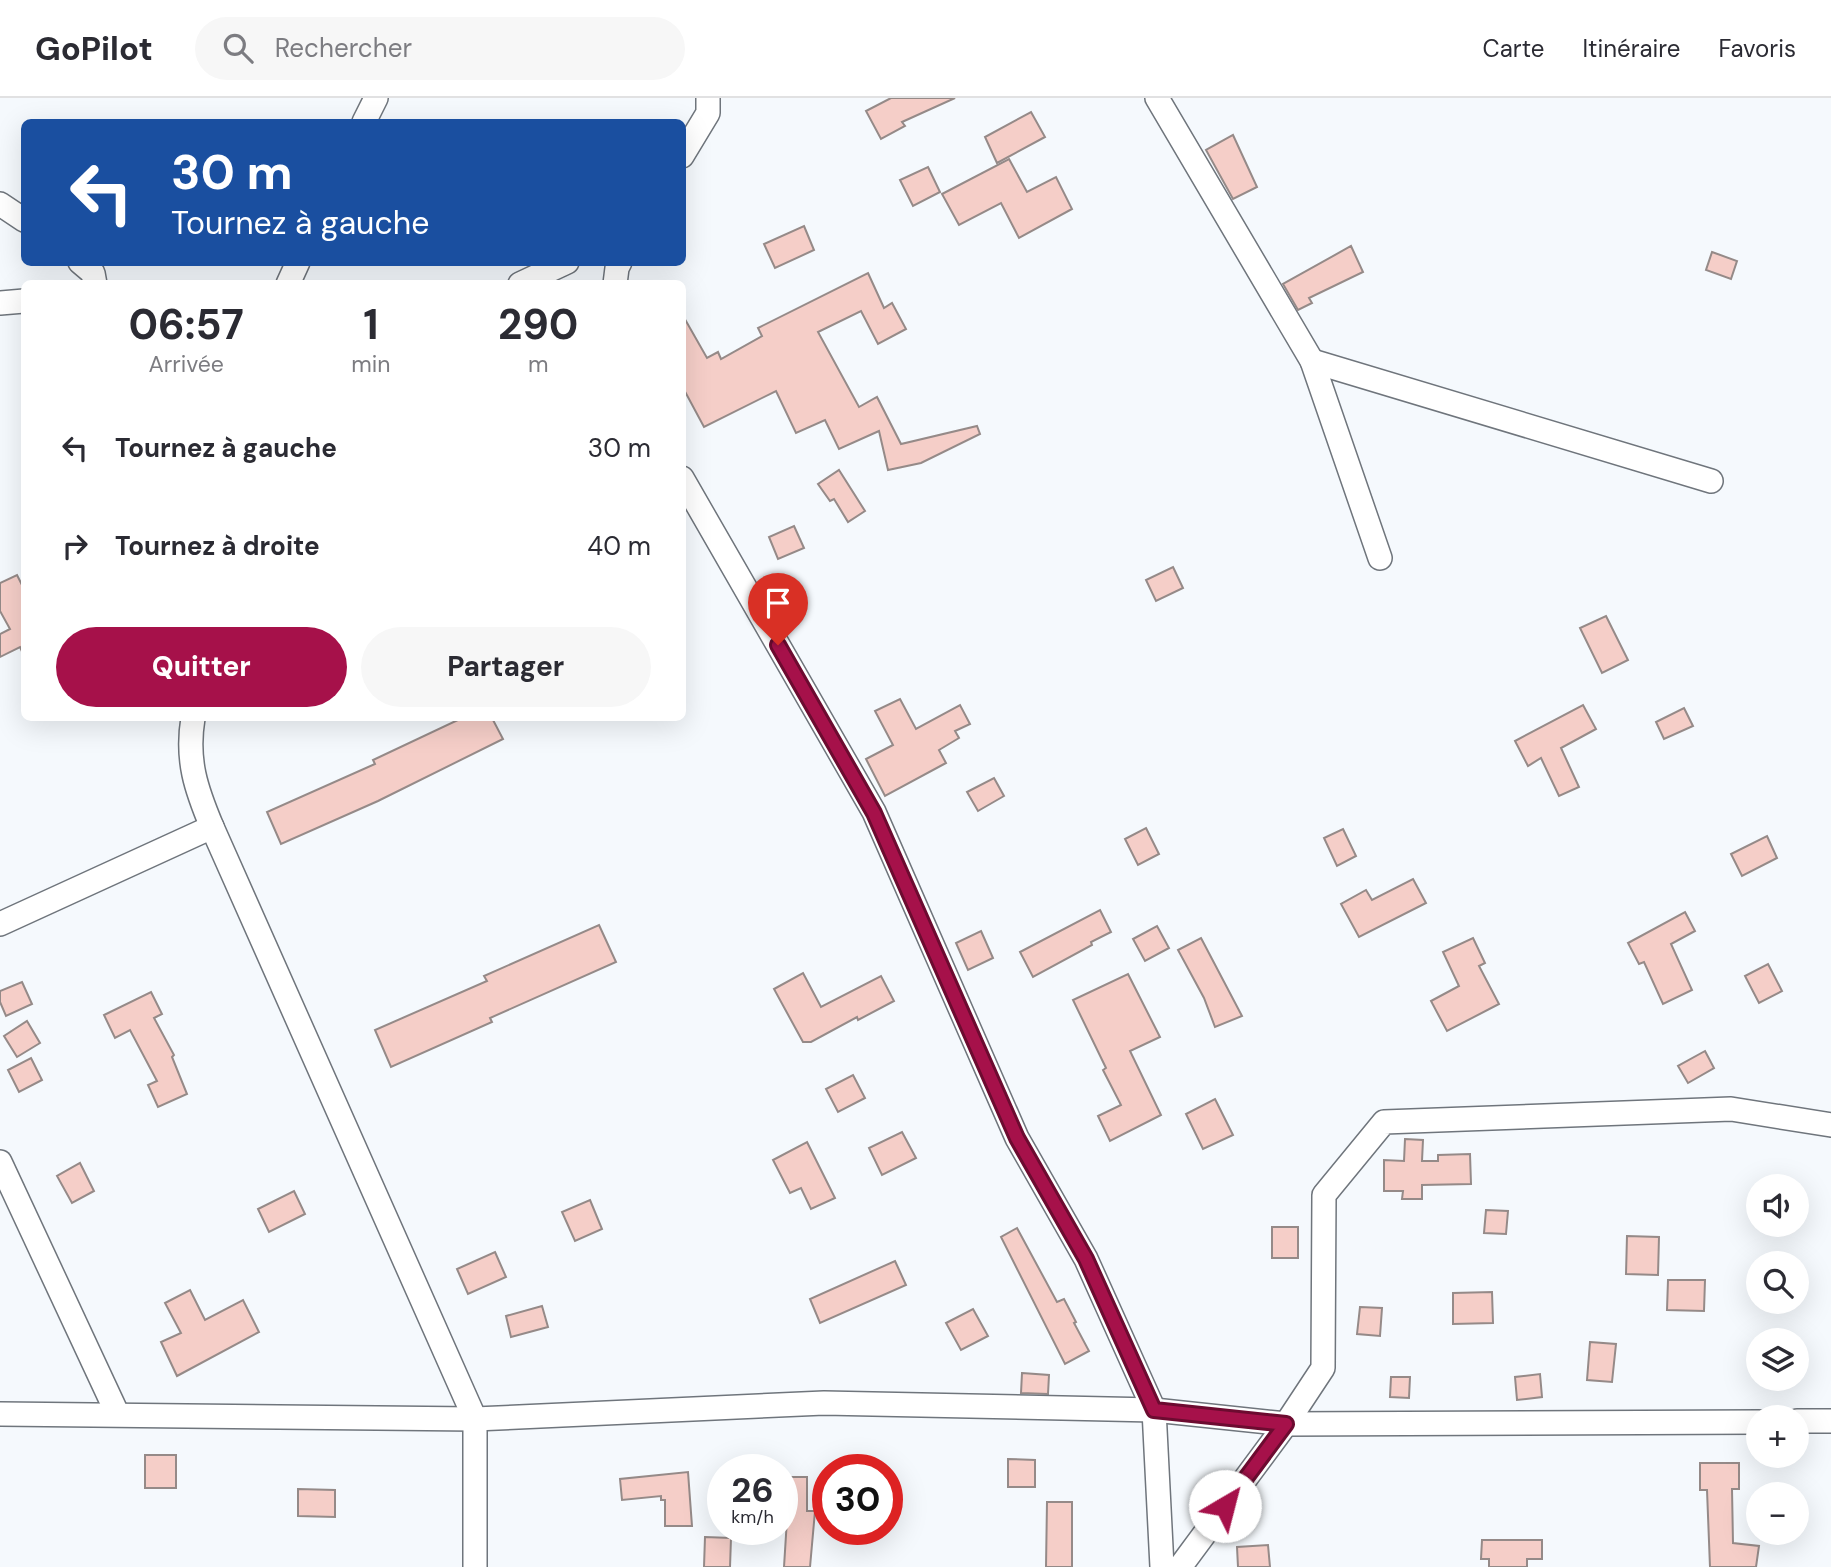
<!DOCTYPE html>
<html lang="fr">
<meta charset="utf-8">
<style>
:root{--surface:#fff;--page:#f7f7f7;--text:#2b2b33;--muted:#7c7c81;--line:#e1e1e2;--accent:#a6114a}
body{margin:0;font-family:"DM Sans",sans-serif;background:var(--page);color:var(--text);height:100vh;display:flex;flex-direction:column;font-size:26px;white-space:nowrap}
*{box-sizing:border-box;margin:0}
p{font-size:23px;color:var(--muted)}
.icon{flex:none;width:38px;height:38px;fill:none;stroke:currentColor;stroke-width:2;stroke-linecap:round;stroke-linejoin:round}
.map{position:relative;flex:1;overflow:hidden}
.panel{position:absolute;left:21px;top:182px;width:665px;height:441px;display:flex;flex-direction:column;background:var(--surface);border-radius:10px;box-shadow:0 7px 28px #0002}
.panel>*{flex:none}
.top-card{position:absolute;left:21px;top:21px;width:665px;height:147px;border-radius:10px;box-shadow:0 7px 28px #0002;background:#1a4fa0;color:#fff;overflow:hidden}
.tools{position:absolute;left:1746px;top:1076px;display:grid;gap:14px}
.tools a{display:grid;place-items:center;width:63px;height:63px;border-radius:50%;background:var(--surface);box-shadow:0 7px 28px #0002;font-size:35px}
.speed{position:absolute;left:707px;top:1356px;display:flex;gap:14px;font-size:35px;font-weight:700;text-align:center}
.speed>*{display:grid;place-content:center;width:91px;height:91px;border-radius:50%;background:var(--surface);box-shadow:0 7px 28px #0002;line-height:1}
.speed small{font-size:18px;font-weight:400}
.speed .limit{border:10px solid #d22;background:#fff;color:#111}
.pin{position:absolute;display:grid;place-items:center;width:60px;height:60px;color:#fff;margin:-72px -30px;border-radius:50% 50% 50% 0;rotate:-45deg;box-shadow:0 0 7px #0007}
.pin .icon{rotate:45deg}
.me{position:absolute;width:77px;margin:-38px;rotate:37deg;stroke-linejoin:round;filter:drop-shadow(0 0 5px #0008)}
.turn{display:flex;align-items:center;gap:24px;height:147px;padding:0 35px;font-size:32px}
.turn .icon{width:91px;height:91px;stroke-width:2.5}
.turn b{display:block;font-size:49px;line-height:60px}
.eta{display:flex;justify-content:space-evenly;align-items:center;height:119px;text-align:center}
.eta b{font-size:42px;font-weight:700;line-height:49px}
.primary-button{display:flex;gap:14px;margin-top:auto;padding:14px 35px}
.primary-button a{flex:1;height:80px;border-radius:42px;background:var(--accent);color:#fff;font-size:28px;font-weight:700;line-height:80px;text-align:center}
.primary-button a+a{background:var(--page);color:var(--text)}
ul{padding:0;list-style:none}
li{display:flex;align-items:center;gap:21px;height:98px;padding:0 35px}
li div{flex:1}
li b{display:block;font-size:26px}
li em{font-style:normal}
header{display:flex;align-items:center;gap:42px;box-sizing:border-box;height:98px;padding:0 35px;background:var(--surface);border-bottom:2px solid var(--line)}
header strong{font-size:33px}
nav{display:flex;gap:38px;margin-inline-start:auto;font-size:24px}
.search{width:490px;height:63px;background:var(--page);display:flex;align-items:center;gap:18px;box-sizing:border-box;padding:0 24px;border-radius:38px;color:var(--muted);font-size:26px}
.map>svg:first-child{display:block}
</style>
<header>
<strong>GoPilot</strong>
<div class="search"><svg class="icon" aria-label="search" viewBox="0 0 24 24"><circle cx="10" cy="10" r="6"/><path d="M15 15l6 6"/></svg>Rechercher</div>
<nav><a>Carte</a><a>Itinéraire</a><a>Favoris</a></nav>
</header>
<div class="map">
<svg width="1831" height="1469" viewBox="0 0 1831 1469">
<rect width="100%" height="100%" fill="#f5f9fd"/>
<g fill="#f5cec8" stroke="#958a88" stroke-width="2">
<polygon points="891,0 955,0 902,24 905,28 881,41 866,13"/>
<polygon points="1031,14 1045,39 997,65 985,39"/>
<polygon points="1233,37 1257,89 1233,101 1206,52"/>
<polygon points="1009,61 1027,94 1056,79 1072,111 1019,140 1001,105 959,127 942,96"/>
<polygon points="928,69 940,94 913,108 900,82"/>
<polygon points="804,128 814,152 775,170 764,146"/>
<polygon points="1351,148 1363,174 1309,200 1312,205 1298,212 1283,186"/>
<polygon points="1712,154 1737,163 1731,181 1706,172"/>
<polygon points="868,175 884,210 892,205 906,231 878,246 861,213 818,234 859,309 877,299 901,346 977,328 980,336 921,365 888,372 879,333 839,351 825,322 796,335 776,293 704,329 682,288 682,216 707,260 718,254 721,261 762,238 758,230"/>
<polygon points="839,372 865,413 848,424 834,401 830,403 818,386"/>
<polygon points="794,428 804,450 778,461 769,439"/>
<polygon points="1173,469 1183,490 1156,503 1146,482"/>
<polygon points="17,477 24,491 24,558 20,549 0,559 0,536 10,531 0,513 0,485"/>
<polygon points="1606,518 1628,562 1602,575 1580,530"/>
<polygon points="900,601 916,631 960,607 970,626 955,633 959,640 939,652 946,665 885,698 866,661 893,647 875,613"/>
<polygon points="1583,607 1596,631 1561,650 1579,689 1559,698 1541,660 1528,668 1515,643"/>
<polygon points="1684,610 1693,628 1664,641 1656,624"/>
<polygon points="462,620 492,620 503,641 378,703 281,746 267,714 375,666 373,662"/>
<polygon points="994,680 1004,698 978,713 967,694"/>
<polygon points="1146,730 1159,756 1138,767 1125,741"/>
<polygon points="1343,731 1356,758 1337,768 1324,740"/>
<polygon points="1767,738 1777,760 1742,778 1731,756"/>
<polygon points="1413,781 1426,805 1359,839 1341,806 1366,792 1372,802"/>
<polygon points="1100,812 1111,834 1091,844 1092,847 1033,879 1020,854"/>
<polygon points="1685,814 1695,833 1671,846 1692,892 1663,906 1644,864 1639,866 1628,845"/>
<polygon points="599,827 616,864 490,920 492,924 391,969 375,932 487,883 484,878"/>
<polygon points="1157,828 1169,850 1145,863 1133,841"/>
<polygon points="981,833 993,860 968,872 956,845"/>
<polygon points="1201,840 1242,918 1215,929 1204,900 1178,852"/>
<polygon points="1473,840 1485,865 1479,868 1499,906 1447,933 1431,903 1459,888 1443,854"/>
<polygon points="1768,866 1782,893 1759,905 1745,878"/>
<polygon points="803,875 821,909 881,878 894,903 858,922 857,919 811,944 803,944 774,891"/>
<polygon points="1128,876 1160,939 1130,953 1161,1017 1110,1043 1098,1018 1121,1007 1103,972 1106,970 1073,902"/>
<polygon points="22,884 32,906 6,918 0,904 0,893"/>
<polygon points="151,894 162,916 154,920 174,957 172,959 187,996 158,1009 148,987 157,983 130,932 115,940 104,917"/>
<polygon points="27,923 40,945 17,959 4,938"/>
<polygon points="1705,953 1714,970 1688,985 1678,968"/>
<polygon points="31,960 42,982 19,994 8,972"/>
<polygon points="853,977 865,1000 838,1014 826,991"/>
<polygon points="1215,1001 1233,1037 1203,1051 1186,1016"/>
<polygon points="902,1034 916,1060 882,1077 869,1050"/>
<polygon points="1405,1041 1423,1042 1422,1063 1438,1063 1438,1057 1470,1056 1471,1086 1422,1087 1422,1101 1402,1101 1403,1093 1384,1093 1384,1062 1404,1063"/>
<polygon points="807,1044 835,1100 811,1111 801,1090 790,1095 773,1062"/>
<polygon points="80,1065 94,1093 72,1105 57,1078"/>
<polygon points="294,1093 305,1116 269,1134 258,1111"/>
<polygon points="590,1102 602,1131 575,1143 562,1114"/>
<polygon points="1486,1112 1508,1113 1506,1136 1484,1135"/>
<rect x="1272" y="1129" width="26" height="31"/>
<polygon points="1017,1130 1057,1204 1064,1201 1076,1224 1074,1225 1089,1253 1065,1266 1001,1139"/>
<polygon points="1627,1138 1659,1139 1658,1177 1626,1176"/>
<polygon points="495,1154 506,1179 468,1196 457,1171"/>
<polygon points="895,1163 906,1187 820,1225 810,1201"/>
<polygon points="1668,1182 1705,1182 1704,1213 1667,1212"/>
<polygon points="190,1192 205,1222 243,1202 259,1234 177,1278 161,1244 181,1235 165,1205"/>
<polygon points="1492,1194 1493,1225 1453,1226 1453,1195"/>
<polygon points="542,1208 548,1229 511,1239 506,1218"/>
<polygon points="1360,1209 1382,1210 1380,1238 1357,1236"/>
<polygon points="973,1211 988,1238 961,1252 946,1225"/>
<polygon points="1590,1244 1616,1246 1612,1284 1587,1282"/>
<polygon points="1022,1275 1049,1277 1048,1296 1021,1295"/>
<polygon points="1540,1276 1542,1299 1517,1302 1515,1279"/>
<polygon points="1391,1279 1410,1279 1409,1300 1390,1299"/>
<rect x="145" y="1357" width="31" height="33"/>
<polygon points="1008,1361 1035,1362 1035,1389 1008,1389"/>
<polygon points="1700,1365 1739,1365 1739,1391 1732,1391 1733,1445 1759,1448 1756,1469 1710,1469 1707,1392 1700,1392"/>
<polygon points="688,1374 692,1428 665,1428 665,1402 661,1402 661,1398 622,1402 620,1381"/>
<polygon points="786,1379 807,1379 807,1413 815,1413 810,1469 784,1469 787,1421"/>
<polygon points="298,1391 335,1392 335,1419 298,1418"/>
<polygon points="1047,1404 1072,1404 1072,1469 1046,1469"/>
<polygon points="705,1439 731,1440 730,1469 704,1469"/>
<polygon points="1482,1442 1542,1442 1542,1461 1527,1461 1527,1469 1489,1469 1489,1461 1481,1461"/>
<polygon points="1268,1447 1270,1469 1238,1469 1237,1449"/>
</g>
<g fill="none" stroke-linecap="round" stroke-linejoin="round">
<g stroke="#6f757c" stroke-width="26">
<g id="minor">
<polyline points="1157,0 1312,263 1380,460"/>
<polyline points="364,24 376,0"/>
<polyline points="682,58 708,15 708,0"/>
<polyline points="0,106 24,122"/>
<polyline points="80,164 93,175 95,186"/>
<polyline points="288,186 298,164"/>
<polyline points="520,186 567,164"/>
<polyline points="615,186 617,170 620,164"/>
<polyline points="0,205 24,203"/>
<polyline points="1312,263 1711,383"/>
<polyline points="682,380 874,714 1017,1040 1086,1161 1154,1312 1162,1469"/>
<path d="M193,620C186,662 196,691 212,729L475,1321V1469"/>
<polyline points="0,826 212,729"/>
<polyline points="0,1064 117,1315"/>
<polyline points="0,1316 475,1321 824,1305 1154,1312 1286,1326 1759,1324"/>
<polyline points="1797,1323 1831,1323"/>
<polyline points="1180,1469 1286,1326 1323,1270 1324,1097 1384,1024 1731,1011 1831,1027"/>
</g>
</g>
<use href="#minor" stroke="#fff" stroke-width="23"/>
</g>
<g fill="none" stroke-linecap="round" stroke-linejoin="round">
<g stroke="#6c0b30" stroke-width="18">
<polyline id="route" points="778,547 874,715 1017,1040 1086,1161 1154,1312 1286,1326 1225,1408"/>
</g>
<use href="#route" stroke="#a6114a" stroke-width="12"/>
</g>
</svg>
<div class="tools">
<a><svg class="icon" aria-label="sound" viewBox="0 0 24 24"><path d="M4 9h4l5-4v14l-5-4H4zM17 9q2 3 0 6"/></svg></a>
<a><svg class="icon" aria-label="search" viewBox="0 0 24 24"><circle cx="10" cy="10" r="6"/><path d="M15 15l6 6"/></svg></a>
<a><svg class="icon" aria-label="layers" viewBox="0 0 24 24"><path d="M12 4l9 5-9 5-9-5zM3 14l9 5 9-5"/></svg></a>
<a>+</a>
<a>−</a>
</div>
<div class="speed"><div>26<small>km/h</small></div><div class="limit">30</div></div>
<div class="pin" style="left:778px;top:547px;background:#d93025"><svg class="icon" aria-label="arrive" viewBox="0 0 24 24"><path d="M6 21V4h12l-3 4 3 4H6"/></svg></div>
<svg class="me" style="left:1225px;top:1408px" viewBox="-20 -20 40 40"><circle r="19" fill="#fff"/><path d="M0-13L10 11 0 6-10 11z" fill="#a6114a"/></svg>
<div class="top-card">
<div class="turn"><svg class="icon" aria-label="left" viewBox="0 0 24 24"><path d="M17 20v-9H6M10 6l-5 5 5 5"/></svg><div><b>30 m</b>Tournez à gauche</div></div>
</div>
<section class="panel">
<div class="eta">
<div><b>06:57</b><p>Arrivée</p></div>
<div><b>1</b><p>min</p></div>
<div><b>290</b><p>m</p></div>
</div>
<ul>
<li><svg class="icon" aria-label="left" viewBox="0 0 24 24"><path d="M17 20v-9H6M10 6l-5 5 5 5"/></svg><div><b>Tournez à gauche</b></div><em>30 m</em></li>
<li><svg class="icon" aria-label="right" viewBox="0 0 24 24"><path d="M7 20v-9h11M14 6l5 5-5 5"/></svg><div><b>Tournez à droite</b></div><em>40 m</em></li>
</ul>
<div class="primary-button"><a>Quitter</a><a>Partager</a></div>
</section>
</div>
